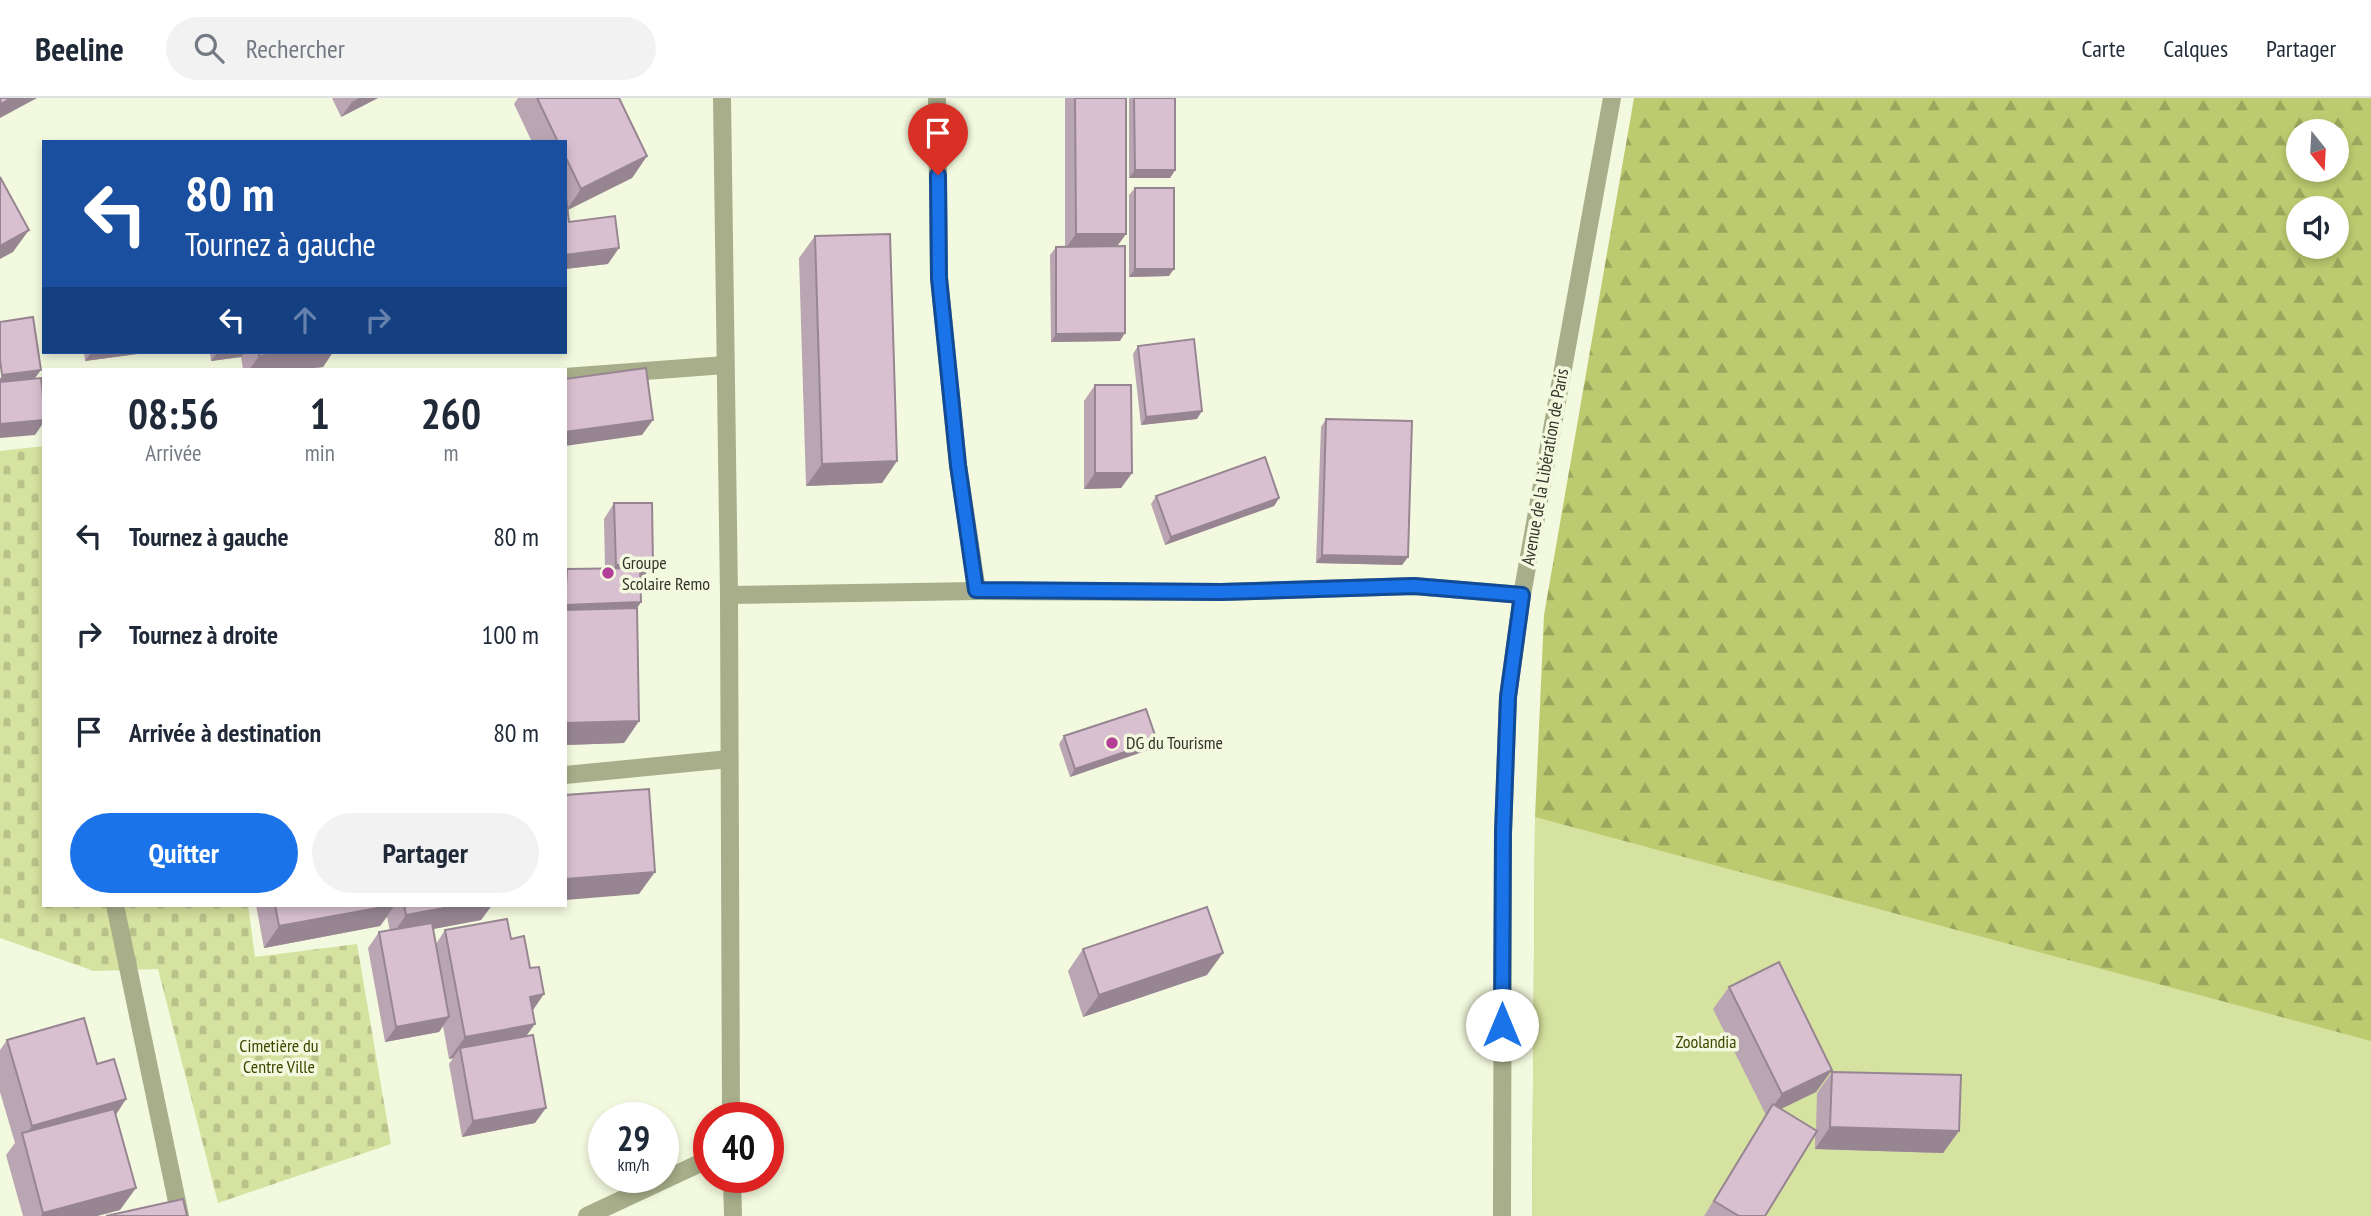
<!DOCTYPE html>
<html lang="fr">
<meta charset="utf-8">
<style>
:root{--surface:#fff;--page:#f2f2f3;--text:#1f2937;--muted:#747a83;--line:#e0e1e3;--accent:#1a73e8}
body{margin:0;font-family:"PT Sans Narrow",sans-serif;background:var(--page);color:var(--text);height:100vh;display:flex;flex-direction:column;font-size:26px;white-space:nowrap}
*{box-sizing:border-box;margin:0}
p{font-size:23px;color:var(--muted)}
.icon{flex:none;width:38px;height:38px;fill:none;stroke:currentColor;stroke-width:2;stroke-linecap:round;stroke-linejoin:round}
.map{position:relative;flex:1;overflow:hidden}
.details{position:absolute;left:42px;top:270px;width:525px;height:539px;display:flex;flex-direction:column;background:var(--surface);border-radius:0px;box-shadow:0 4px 10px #0003}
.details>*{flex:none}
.banner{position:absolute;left:42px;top:42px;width:525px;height:214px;border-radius:0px;box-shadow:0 4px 10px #0003;background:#1a4fa0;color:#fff;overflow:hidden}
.needle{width:46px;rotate:162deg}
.buttons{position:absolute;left:2286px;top:21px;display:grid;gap:14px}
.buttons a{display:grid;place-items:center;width:63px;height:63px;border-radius:50%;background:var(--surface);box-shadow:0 4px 10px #0003;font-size:35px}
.speed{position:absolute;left:588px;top:1004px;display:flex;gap:14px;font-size:35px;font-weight:700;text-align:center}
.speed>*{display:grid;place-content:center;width:91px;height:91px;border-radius:50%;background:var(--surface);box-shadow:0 4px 10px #0003;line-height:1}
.speed small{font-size:18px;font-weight:400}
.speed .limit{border:10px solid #d22;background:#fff;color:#111}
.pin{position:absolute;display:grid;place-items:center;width:60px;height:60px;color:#fff;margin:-72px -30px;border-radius:50% 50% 50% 0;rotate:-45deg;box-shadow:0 0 7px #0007}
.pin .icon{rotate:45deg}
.me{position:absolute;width:77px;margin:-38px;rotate:0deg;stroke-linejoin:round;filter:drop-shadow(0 0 5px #0008)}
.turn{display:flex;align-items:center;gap:24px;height:147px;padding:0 28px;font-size:32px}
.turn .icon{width:91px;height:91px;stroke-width:2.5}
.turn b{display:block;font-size:49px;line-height:60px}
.lanes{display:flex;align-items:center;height:66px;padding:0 28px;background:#0003;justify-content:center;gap:35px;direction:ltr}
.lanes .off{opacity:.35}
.eta{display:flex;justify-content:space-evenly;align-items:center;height:119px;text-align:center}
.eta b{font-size:42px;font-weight:600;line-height:49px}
.cta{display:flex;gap:14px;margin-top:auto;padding:14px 28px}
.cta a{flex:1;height:80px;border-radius:42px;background:var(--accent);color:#fff;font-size:28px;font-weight:600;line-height:80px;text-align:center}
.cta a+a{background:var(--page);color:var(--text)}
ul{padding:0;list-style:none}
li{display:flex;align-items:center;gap:21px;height:98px;padding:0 28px}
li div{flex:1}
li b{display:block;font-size:26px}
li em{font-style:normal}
header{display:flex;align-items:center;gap:42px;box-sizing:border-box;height:98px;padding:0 35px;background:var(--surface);border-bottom:2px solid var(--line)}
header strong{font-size:33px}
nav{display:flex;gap:38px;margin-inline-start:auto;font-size:24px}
.search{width:490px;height:63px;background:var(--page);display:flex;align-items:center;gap:18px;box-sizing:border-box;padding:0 24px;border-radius:38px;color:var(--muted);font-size:26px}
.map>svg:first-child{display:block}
</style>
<header>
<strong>Beeline</strong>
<div class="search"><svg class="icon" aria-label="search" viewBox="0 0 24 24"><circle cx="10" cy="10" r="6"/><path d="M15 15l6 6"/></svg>Rechercher</div>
<nav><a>Carte</a><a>Calques</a><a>Partager</a></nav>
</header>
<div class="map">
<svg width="2371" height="1118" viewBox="0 0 2371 1118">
<defs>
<pattern id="forest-firs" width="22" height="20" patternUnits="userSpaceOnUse" patternTransform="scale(1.75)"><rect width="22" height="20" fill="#bdcb70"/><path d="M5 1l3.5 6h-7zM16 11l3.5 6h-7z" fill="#9aa65c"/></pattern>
<pattern id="cemetery-stones" width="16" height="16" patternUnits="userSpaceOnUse" patternTransform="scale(1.75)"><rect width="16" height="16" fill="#d6e2a0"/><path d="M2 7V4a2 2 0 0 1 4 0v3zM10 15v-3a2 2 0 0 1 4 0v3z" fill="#b8c28a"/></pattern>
</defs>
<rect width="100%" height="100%" fill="#f3f9de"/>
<path fill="url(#forest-firs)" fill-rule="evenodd" d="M1634,0H2371V1118H1532L1535,719L1544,517ZM2298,33H2336V72H2298ZM2298,110H2336V149H2298Z"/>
<polygon fill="url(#cemetery-stones)" points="44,348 44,807 248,807 255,859 357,846 391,1046 218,1105 158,871 94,873 0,840 0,353"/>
<polygon fill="#d6e2a0" points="1535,719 2371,943 2371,1118 1532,1118"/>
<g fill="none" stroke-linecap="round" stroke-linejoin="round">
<g stroke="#a7ae89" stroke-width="18">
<polyline points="722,0 729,497 731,1020"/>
<polyline points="937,0 939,180 958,367 977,493"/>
<polyline points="565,279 725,267"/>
<polyline points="729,497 977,493 1221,494 1414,488 1522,497"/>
<polyline points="565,677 729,661"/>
<polyline points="115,807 180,1118"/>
<polyline points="732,1080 733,1118"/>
<polyline points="587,1118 709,1061"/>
<polyline points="1502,1118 1503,735 1508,599 1522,497 1612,0"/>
</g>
</g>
<g fill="#baa5b3">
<polygon points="332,0 378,0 341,19"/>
<polygon points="518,0 619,0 647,58 632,80 568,111 569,124 608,166 565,171 565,44 532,44 514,6"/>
<polygon points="1065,0 1126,0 1126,136 1117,148 1120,243 1051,244 1050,157 1056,149 1065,149"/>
<polygon points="1129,0 1175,0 1175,72 1170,80 1129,80"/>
<polygon points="1135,90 1169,178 1129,179 1129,97"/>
<polygon points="815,138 897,363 882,385 806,388 799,160"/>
<polygon points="1138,248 1197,321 1141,327 1133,256"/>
<polygon points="84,254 152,254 85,263"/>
<polygon points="210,254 333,254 323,269 304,271 243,271 241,259 211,263"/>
<polygon points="1095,287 1132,375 1121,390 1084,391 1084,303"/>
<polygon points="1326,321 1408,459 1402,467 1316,465 1321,329"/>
<polygon points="1156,398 1279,400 1274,408 1165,447 1151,406"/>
<polygon points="614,405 653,466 642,481 640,481 641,504 637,510 639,623 624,645 565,647 565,473 567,471 605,470 604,421"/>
<polygon points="1064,638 1151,651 1070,679 1059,646"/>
<polygon points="256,807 492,807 481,822 433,831 436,846 445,832 511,841 532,913 526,938 535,1025 462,1039 449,966 453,960 449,961 443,928 439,934 385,944 368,850 379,834 390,833 387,819 380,828 264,850"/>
<polygon points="1083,851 1207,877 1083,919 1068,873"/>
<polygon points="1729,889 1832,972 1816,994 1781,1011 1816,1032 1817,995 1832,974 1959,1033 1943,1055 1815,1051 1815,1035 1765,1118 1704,1118 1766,1017 1713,911"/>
<polygon points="7,942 97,966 126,1001 116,1017 120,1112 97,1118 23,1118 6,1057 15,1045 0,994 0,952"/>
</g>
<g fill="#978692">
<polygon points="11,0 37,0 0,20 0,7"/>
<polygon points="359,0 378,0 341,19 352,4"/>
<polygon points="647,58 632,80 566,113 581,91"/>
<polygon points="1135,72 1175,72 1170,80 1129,80"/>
<polygon points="29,132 13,154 0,161 0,148"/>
<polygon points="1076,136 1126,136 1115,151 1065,151"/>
<polygon points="619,150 608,166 565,171 565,157"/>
<polygon points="1135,171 1174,171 1169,178 1129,179"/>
<polygon points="1125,235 1120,243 1051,244 1056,236"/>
<polygon points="92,254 152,254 85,263"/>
<polygon points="218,254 245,254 241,259 211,263"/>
<polygon points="287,254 333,254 323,269 304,271 250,271 259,258"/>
<polygon points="41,272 30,287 0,291 0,281 2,277"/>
<polygon points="1202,313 1197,321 1141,327 1146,319"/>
<polygon points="44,322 44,324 35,337 0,340 0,326"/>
<polygon points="653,322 642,337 565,348 565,334"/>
<polygon points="897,363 882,385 806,388 822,366"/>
<polygon points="1095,375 1132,375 1121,390 1084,391"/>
<polygon points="1279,400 1274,408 1165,447 1171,439"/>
<polygon points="1322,457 1408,459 1402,467 1316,465"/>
<polygon points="653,466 642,481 605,482 616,467"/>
<polygon points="641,504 630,520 565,522 565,507"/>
<polygon points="639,623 624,645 565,647 565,625"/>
<polygon points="1157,643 1151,651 1070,679 1075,671"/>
<polygon points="655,774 639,796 565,802 565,781"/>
<polygon points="395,807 380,828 264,850 279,828"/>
<polygon points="460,807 492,807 481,822 391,839 406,817"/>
<polygon points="1223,855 1207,877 1083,919 1099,897"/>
<polygon points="544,896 529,918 530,899"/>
<polygon points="449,919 439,934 385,944 396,929"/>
<polygon points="535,926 519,948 460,950 453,960 449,961 465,939"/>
<polygon points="1832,972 1816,994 1766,1018 1782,996"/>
<polygon points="126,1001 111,1023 23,1041 32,1028"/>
<polygon points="546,1010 535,1025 462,1039 473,1023"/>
<polygon points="1830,1029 1959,1033 1943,1055 1815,1051"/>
<polygon points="136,1090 120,1112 97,1118 41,1118 43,1115"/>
</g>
<g fill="#d8c0d0" stroke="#978692" stroke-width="2">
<polygon points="0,0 11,0 1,6"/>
<polygon points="537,0 619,0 647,58 581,91 565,58 565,44 558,44"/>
<polygon points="1075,0 1126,0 1126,136 1076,136"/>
<polygon points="1134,0 1175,0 1175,72 1135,72"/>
<polygon points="0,79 29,132 0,148"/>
<polygon points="565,90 569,124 615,118 619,150 565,157"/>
<rect x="1135" y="90" width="39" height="81"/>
<polygon points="890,136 897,363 822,366 815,138"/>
<polygon points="1125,148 1125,235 1056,236 1056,149"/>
<polygon points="33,219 41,272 2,277 0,261 0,224"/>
<polygon points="1194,241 1202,313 1146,319 1138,248"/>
<polygon points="259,254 287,254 259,258"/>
<polygon points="646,270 653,322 565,334 565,281"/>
<polygon points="41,280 44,306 44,322 0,326 0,284"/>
<polygon points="1095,287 1131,287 1132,375 1095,375"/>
<polygon points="1326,321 1412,323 1408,459 1322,457"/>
<polygon points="1265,359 1279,400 1171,439 1156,398"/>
<polygon points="614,405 652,405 653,466 616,467"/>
<polygon points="640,470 641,504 565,507 567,471"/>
<polygon points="637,510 639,623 565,625 565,512"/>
<polygon points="1146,611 1157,643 1075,671 1064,638"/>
<polygon points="649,691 655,774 565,781 565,697"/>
<polygon points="275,807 394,807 279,828"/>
<polygon points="404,807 460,807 406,817"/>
<polygon points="1207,809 1223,855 1099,897 1083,851"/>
<polygon points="507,821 511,841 524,838 530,870 539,869 544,896 530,899 535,926 465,939 445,832"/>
<polygon points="432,825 449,919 396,929 379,834"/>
<polygon points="1779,864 1832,972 1782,996 1729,889"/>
<polygon points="84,920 97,966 114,961 126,1001 32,1028 7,942"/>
<polygon points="533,937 546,1010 473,1023 460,950"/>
<polygon points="1832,974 1961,977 1959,1033 1830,1029"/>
<polygon points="1773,1006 1817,1033 1765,1118 1739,1118 1714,1103"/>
<polygon points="114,1011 136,1090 43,1115 22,1035"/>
<polygon points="183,1101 187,1118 106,1118"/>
</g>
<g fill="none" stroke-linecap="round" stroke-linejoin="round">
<g stroke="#114b97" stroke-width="18">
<polyline id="route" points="938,77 939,180 958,367 976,492 1221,494 1414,488 1522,497 1508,599 1503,735 1502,927"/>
</g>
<use href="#route" stroke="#1a73e8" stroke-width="12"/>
</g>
<g fill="#b33f98" stroke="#f3f9de" stroke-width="2.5">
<circle cx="608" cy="475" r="7"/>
<circle cx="1112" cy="645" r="7"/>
</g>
<g text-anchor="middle" stroke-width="7" stroke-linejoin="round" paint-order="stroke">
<g font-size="18" fill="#32342a" stroke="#f3f9de">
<text transform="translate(1545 369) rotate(-80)" y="6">Avenue de la Libération de Paris</text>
</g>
<g font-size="18" fill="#32342a" stroke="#f3f9de" text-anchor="start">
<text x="622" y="471">Groupe<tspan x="622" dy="21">Scolaire Remo</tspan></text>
<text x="1126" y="651">DG du Tourisme</text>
</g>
<g font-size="18" fill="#3f4600" stroke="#f3f9de">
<text x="1706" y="950">Zoolandia</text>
<text x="279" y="954">Cimetière du<tspan x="279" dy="21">Centre Ville</tspan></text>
</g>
</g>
</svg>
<div class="buttons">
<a><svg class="needle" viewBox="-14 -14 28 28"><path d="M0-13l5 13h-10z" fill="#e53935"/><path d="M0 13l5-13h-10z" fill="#747a83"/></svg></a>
<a><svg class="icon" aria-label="sound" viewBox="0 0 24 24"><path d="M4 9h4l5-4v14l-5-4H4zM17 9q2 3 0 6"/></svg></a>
</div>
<div class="speed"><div>29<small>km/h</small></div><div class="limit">40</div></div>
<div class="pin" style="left:938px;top:77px;background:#d93025"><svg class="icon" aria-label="arrive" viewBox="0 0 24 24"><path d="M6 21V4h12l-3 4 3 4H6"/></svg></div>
<svg class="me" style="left:1502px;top:927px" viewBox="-20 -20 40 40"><circle r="19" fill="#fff"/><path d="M0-13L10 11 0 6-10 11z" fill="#1a73e8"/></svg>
<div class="banner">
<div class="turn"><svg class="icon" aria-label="left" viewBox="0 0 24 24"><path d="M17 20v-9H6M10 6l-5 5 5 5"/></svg><div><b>80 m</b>Tournez à gauche</div></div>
<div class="lanes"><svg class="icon" aria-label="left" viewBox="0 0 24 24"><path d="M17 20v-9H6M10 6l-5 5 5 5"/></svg><svg class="icon off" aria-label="ahead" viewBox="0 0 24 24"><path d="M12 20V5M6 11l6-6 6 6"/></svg><svg class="icon off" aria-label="right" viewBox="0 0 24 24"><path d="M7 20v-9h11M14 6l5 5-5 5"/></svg></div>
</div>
<section class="details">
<div class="eta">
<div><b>08:56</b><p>Arrivée</p></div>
<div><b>1</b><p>min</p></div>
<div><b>260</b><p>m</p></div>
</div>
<ul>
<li><svg class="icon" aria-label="left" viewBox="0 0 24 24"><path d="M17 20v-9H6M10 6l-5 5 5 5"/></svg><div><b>Tournez à gauche</b></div><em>80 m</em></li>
<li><svg class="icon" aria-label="right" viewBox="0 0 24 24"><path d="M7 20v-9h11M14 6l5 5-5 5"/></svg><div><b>Tournez à droite</b></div><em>100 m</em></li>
<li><svg class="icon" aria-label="arrive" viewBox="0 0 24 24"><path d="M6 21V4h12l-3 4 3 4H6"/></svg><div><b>Arrivée à destination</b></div><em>80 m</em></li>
</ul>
<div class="cta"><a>Quitter</a><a>Partager</a></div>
</section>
</div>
